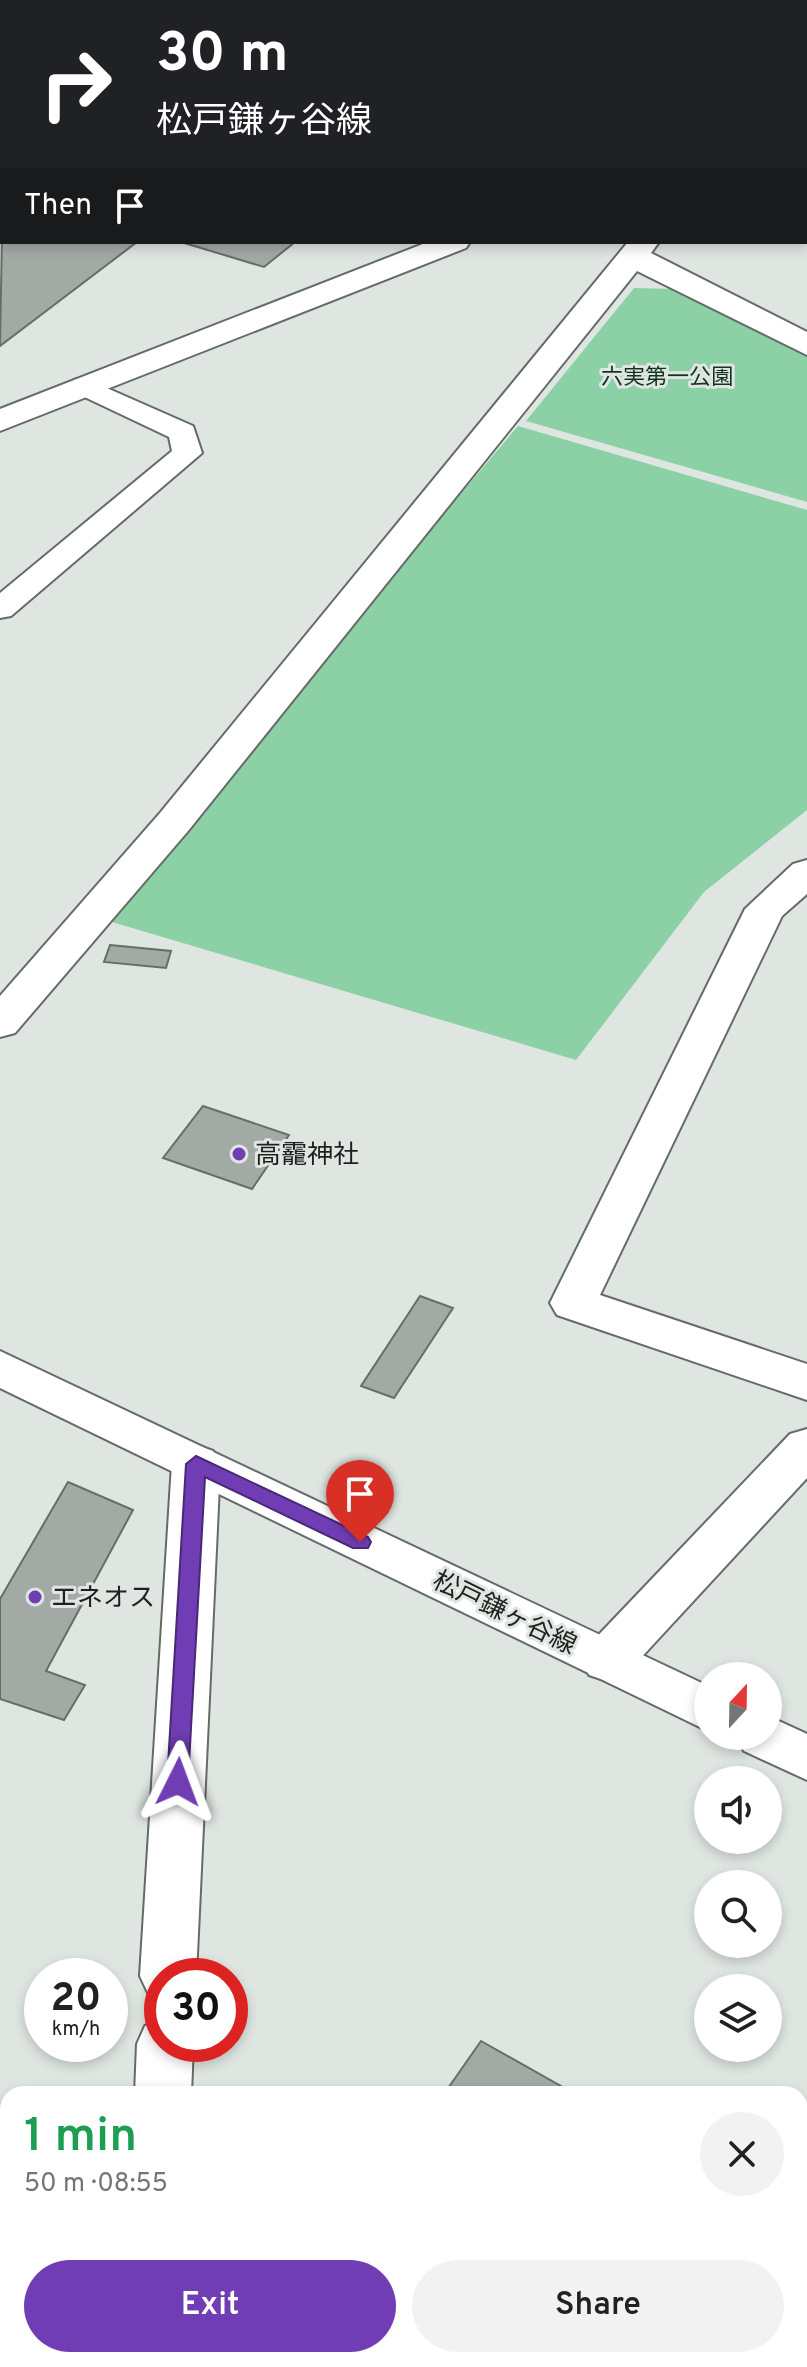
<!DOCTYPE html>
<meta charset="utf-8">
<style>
:root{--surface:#fff;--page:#f2f2f2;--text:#202124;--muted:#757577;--accent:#713db4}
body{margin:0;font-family:Overpass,"Noto Sans JP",sans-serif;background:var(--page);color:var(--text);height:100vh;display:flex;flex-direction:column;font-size:30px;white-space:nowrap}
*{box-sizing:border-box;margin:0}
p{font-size:26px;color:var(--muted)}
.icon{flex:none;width:44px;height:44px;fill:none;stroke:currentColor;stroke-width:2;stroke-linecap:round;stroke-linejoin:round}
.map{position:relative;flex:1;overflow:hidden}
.sheet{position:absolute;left:0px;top:2086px;width:808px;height:282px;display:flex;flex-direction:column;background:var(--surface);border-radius:24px 24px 0 0;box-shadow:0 4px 12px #0003}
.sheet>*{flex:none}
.guide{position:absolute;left:0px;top:0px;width:808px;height:244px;box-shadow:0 4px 12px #0003;background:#202124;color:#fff;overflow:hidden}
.needle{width:52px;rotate:22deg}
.buttons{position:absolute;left:694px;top:1662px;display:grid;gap:16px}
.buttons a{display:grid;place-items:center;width:88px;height:88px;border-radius:50%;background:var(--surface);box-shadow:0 4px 12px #0003;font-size:40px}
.speed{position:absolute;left:24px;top:1958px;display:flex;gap:16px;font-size:40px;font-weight:700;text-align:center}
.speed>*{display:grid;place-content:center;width:104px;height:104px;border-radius:50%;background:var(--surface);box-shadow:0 4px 12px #0003;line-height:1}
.speed small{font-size:20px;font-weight:400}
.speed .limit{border:12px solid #d22;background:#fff;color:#111}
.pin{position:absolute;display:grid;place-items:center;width:68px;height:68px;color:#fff;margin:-82px -34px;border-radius:50% 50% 50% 0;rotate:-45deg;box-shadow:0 0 8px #0007}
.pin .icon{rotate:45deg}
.me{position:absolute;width:88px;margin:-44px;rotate:3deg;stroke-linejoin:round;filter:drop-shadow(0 0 6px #0008)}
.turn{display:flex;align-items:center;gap:28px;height:168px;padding:0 24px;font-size:36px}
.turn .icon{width:104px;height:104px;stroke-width:2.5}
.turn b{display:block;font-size:56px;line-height:68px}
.then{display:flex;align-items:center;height:76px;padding:0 24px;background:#0003;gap:16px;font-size:30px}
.round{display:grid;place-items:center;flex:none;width:84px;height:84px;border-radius:42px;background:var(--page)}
.headline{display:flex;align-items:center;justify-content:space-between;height:136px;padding:0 24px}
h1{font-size:48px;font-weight:600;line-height:60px;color:#1e9e55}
.cta{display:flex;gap:16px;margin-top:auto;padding:16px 24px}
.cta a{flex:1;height:92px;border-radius:48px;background:var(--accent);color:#fff;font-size:32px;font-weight:600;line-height:92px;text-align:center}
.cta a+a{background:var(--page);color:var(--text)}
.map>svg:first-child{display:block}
</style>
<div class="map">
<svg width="807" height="2367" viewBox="0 0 807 2367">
<rect width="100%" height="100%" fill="#dfe6e1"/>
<g fill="#8bd1a5">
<polygon points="634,288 676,289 807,357 807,502 526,421"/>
<polygon points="518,426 807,510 807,810 704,892 576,1060 102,919"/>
</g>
<g fill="#a3aaa5" stroke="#676d69" stroke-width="2">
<polygon points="187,0 430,0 438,2 194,2"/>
<polygon points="2,232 2,242 137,242 0,346"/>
<polygon points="181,242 295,242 264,267"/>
<polygon points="110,945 171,951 166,968 104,962"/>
<polygon points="203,1106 289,1135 252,1189 163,1158"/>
<polygon points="420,1296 453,1308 394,1398 361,1386"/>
<polygon points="68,1482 133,1510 46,1671 85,1685 64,1720 0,1699 0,1599"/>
<polygon points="481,2041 575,2094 444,2094"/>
</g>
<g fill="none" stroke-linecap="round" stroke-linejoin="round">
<g stroke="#656b67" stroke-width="4">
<g id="lane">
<polygon points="84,378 193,426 202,453 11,616 0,618 0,593 172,451 169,437 74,392 70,386 74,380"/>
<polygon points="807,2240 807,2314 800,2317 800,2242"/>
<polygon points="800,2341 807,2355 807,2367 755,2367 757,2360 800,2360"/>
<polygon points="182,2360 254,2360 257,2367 185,2367"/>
</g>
</g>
<g stroke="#656b67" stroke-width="4">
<g id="street">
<polygon points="541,0 572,0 574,2 543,2"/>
<polygon points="774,0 804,0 806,2 776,2"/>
<polygon points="806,106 807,107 807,125 806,124"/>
<polygon points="628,242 659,242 651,253 807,332 807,355 637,271 188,831 15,1033 0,1037 0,996 160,813"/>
<polygon points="807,860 807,894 782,916 600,1295 807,1364 807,1400 557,1315 550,1303 745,909 793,864"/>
<polygon points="807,1429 807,1478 625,1675 607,1681 589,1675 582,1660 589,1645 790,1434"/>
<polygon points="196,1445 213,1451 220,1464 196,1976 162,1976 162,1998 148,1993 140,1976 172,1464 179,1451"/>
<polygon points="162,2020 162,2044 193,2044 191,2094 135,2094 137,2044 145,2026"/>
<rect x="121" y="2360" width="60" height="7"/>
</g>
</g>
<g stroke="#656b67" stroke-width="4">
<g id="secondary">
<rect x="806" y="95" width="1" height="18"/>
<polygon points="428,242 470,242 466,248 0,431 0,409"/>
<polygon points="0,1351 708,1686 708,1731 0,1388"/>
<polygon points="768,1716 807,1734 807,1780 744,1751 736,1736 768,1736"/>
</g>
</g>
<use href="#lane" fill="#fff" fill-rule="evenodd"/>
<use href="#street" fill="#fff" fill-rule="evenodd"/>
<use href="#secondary" fill="#fff" fill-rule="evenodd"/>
</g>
<polygon fill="#713db4" stroke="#492875" stroke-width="2" points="196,1456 368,1537 371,1542 368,1548 353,1548 205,1477 188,1782 185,1788 170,1788 167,1782 186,1464"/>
<g fill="#713db4" stroke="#dfe6e1" stroke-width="3">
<circle cx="239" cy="1154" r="8"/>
<circle cx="35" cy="1597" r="8"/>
</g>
<g text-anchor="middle" stroke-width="6" stroke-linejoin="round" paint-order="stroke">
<g font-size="22" fill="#133320" stroke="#dfe6e1">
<text x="667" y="384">六実第一公園</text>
</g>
<g font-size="26" fill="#1e211f" stroke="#dfe6e1" text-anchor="start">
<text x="255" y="1163">高靇神社</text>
<text x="51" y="1606">エネオス</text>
</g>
<g font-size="26" fill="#1e211f" stroke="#dfe6e1">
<text transform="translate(505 1612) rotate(26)" y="9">松戸鎌ヶ谷線</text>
</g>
</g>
</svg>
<div class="buttons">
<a><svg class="needle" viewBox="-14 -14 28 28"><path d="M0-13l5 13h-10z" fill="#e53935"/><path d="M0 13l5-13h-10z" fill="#757577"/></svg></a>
<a><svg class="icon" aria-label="sound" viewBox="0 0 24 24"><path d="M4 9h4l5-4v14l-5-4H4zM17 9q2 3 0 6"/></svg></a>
<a><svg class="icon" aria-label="search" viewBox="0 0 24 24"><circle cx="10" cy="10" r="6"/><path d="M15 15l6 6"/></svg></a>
<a><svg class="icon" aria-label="layers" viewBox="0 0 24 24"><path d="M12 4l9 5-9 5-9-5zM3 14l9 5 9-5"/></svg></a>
</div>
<div class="speed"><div>20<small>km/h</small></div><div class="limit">30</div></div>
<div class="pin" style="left:360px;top:1542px;background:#d93025"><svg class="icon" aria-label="arrive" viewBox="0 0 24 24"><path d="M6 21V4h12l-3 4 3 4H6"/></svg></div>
<svg class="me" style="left:178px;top:1782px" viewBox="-20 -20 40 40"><path d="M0-17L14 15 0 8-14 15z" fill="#713db4" stroke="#fff" stroke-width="4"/></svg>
<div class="guide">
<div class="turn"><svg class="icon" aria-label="right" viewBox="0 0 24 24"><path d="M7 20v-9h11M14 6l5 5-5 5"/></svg><div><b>30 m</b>松戸鎌ヶ谷線</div></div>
<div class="then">Then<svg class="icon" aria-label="arrive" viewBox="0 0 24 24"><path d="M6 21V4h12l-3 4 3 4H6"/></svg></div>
</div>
<section class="sheet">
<div class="headline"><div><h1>1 min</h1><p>50 m · 08:55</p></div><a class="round"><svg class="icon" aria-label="close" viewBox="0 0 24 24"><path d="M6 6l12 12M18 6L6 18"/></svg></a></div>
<div class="cta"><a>Exit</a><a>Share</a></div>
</section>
</div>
